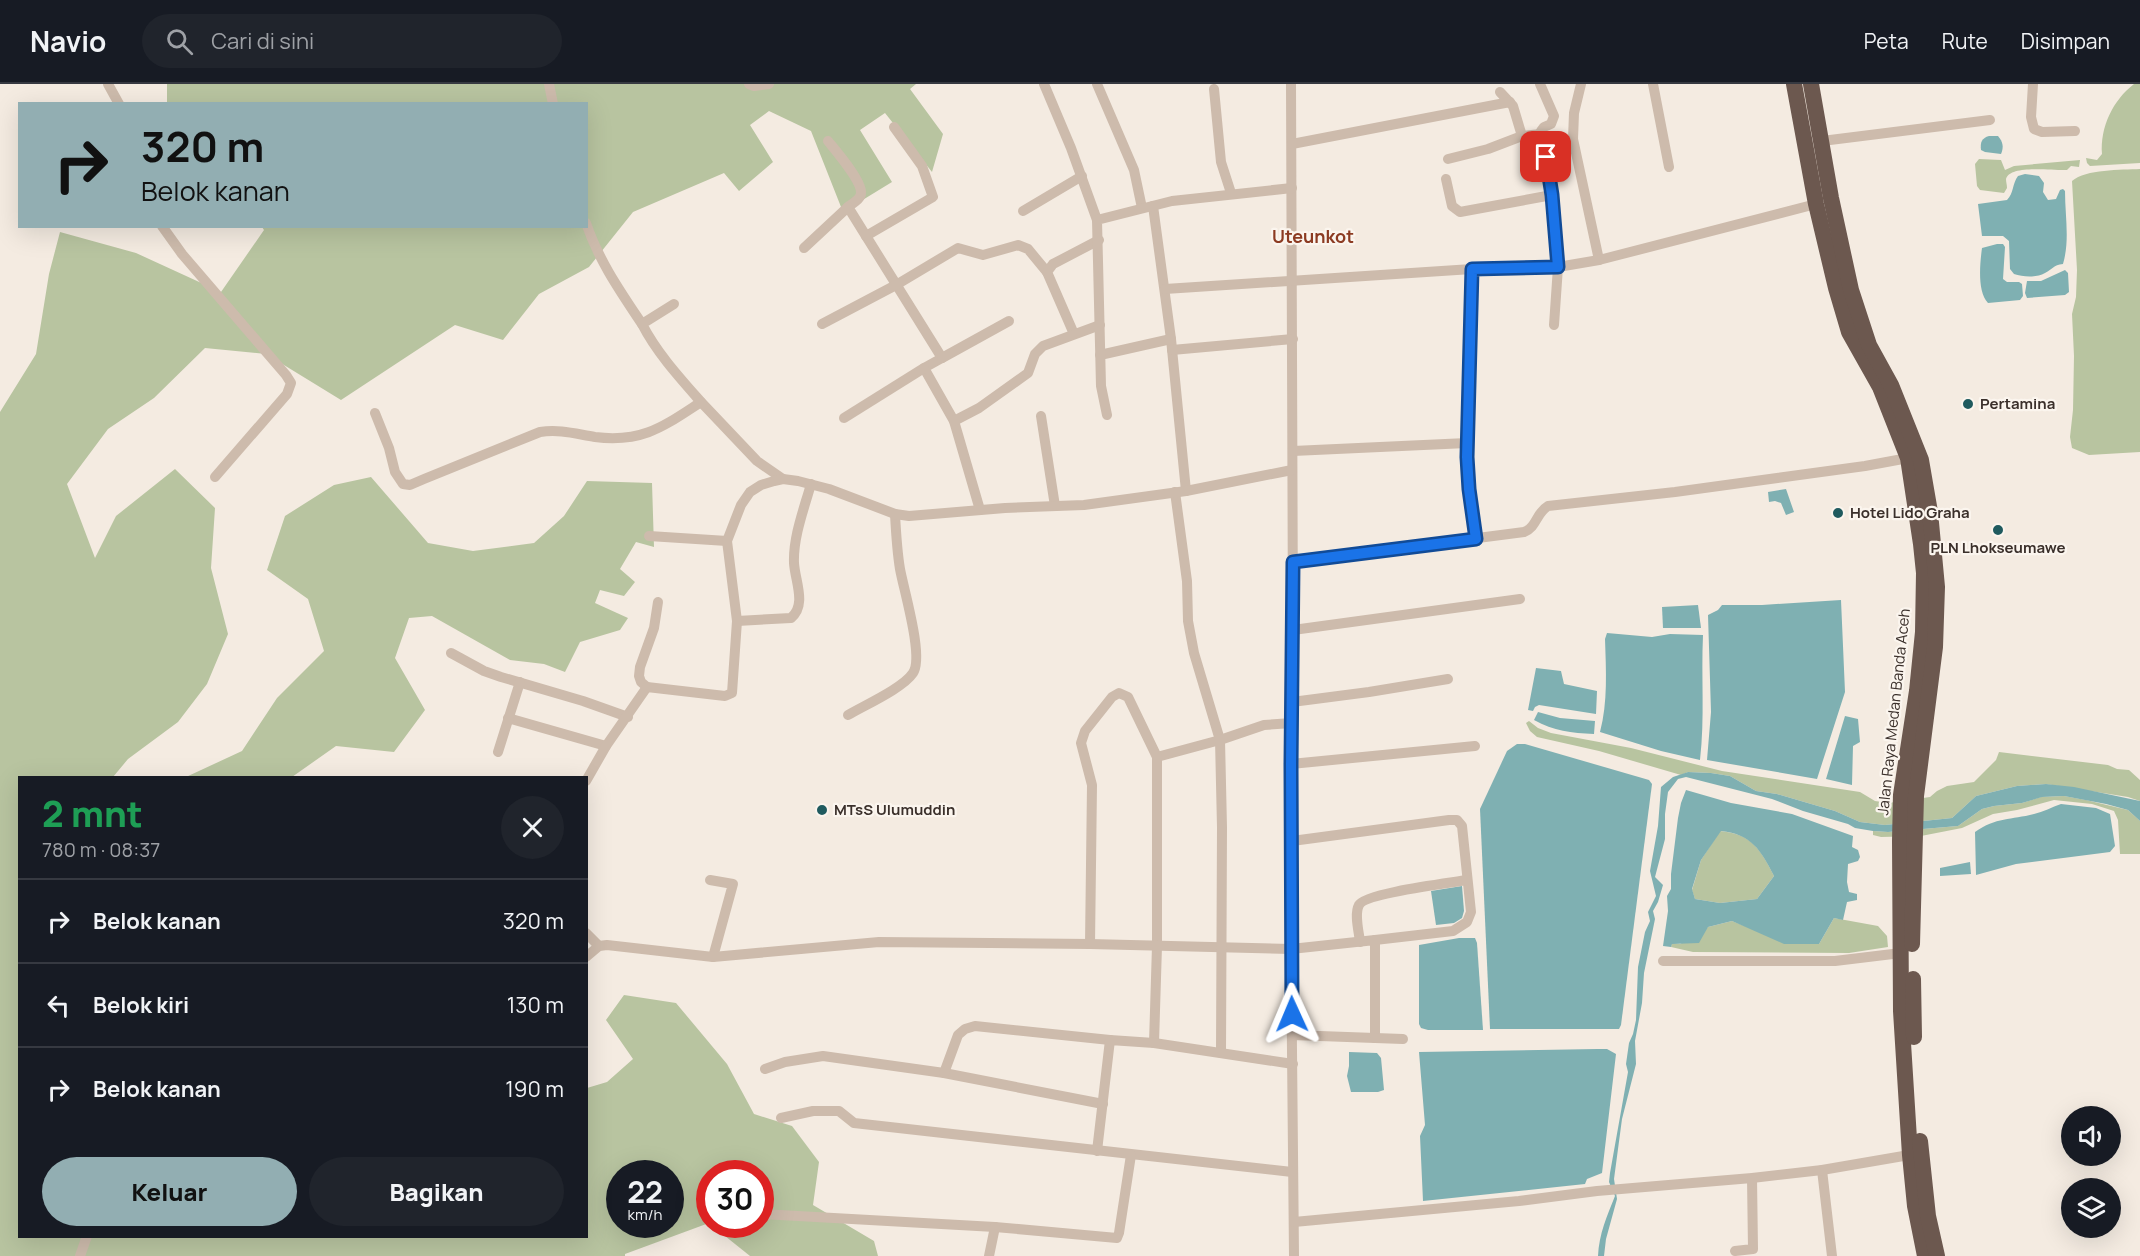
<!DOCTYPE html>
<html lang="id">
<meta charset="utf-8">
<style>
:root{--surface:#171b24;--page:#20242c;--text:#f1f3f6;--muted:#9ea1a6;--line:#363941;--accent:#92aeb2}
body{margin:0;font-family:Manrope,sans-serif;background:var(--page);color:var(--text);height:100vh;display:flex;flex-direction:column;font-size:22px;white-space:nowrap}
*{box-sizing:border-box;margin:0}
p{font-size:20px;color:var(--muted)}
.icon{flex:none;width:33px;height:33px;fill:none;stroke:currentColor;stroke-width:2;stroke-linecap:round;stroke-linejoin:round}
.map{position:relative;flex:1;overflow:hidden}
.panel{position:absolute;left:18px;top:692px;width:570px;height:462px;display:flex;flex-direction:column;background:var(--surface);border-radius:0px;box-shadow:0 6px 24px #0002}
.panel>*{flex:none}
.hud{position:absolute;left:18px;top:18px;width:570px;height:126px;border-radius:0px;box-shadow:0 6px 24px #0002;background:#92aeb2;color:#111;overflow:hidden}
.tools{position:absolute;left:2061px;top:1022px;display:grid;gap:12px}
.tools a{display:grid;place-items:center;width:60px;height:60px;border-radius:50%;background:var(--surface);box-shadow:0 6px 24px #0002;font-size:30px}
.speed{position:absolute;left:606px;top:1076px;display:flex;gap:12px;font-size:30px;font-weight:700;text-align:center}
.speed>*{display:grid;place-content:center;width:78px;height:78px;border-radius:50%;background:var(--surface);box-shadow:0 6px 24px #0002;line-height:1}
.speed small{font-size:15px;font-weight:400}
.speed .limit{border:9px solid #d22;background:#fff;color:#111}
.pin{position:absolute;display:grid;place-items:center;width:51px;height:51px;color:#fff;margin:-26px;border-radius:12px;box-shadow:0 3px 9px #0006}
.me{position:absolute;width:66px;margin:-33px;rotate:359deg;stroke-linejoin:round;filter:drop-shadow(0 0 4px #0008)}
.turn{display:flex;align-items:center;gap:21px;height:126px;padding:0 24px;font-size:27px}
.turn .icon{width:78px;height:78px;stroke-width:2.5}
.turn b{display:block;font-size:42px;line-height:51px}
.round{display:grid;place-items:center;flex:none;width:63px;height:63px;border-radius:32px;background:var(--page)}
.overview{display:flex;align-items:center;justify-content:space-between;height:102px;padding:0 24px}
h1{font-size:36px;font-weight:800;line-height:45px;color:#1e9e55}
.action{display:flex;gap:12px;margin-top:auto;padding:12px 24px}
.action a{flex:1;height:69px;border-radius:36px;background:var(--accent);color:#111;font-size:24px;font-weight:800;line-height:69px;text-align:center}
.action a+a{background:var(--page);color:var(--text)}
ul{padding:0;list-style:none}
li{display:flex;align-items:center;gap:18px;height:84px;padding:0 24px;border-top:2px solid var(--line)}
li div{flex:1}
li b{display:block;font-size:22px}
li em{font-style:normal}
header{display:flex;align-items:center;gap:36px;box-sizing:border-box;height:84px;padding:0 30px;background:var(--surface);border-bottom:2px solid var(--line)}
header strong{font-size:28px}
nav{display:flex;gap:33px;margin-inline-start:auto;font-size:21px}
.search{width:420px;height:54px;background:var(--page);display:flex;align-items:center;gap:15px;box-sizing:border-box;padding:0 21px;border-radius:33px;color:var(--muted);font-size:22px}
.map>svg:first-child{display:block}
</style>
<header>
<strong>Navio</strong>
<div class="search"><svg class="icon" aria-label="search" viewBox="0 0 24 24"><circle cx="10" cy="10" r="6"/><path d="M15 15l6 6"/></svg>Cari di sini</div>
<nav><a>Peta</a><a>Rute</a><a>Disimpan</a></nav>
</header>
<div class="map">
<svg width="2140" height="1172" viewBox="0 0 2140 1172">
<rect width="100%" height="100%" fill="#f4ebe1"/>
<g fill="#b8c4a0" fill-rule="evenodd">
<path d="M167,0H916L910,5L943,50L932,88L885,29L860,46L892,98L843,128L811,47L769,27L750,41L773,78L739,107L724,89L633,128L589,183L539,210L503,256L455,241L341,316L266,270L205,264L154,314L108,345L67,400L95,474L116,432L175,385L215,424L211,484L228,550L207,600L178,638L128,675L113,693H20V1152H586L587,1004L607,998L633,975L606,936L624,911L676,919L727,980L754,1030L792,1042L819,1078L813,1121L874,1157L878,1172H750L710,1140H760V1089H710L709,1139L625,1170V1172H0V328L36,270L49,190L60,148L136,169L221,208L264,146L262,143L586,142V20H167ZM620,1089H670V1140H620Z"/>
<path d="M2134,0H2140V79L2090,82L2087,79L2086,74L2097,76L2102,70C2100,43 2113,16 2134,0Z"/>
<path d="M1979,75L2001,76L2005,86L2014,82L2080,76L2079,83L2071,82L2067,86C2054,87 2010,80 2006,95C2006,98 2007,101 2007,104L2004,109L1980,106L1977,102L1975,80Z"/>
<path d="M2140,85V368L2089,371L2072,364L2070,353L2073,326L2074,272L2072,230L2076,213L2077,186L2072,97C2086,85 2121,86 2140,85Z"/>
<polygon points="371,393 428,459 473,467 534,459 564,432 587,397 652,399 654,463 636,458 620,485 635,498 624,512 600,506 595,519 628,534 620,546 580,558 565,588 544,580 510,576 432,532 409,534 395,574 425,626 394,668 336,662 292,693 186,693 242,667 277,614 324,567 308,515 267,486 285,432 334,401"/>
<polygon points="1529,637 1538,644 1551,649 1631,664 1722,687 1860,708 1875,717 1888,719 1930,713 1937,707 1947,702 1974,698 1996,676 1999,668 2108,681 2117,685 2129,686 2140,696 2140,717 2128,713 2046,700 2017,702 1976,712 1952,734 1885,741 1860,738 1835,727 1777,710 1756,707 1730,692 1711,689 1688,688 1681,691 1599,667 1537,653 1530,647 1526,639"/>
<polygon points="2064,712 2086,716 2128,726 2140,737 2140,770 2120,770 2118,736 2114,727 2092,720 2054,716 2017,726 1993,730 1962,744 1921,752 1881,753 1873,751 1873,747 1888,748 1958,742 1982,725 1994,722 2022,719 2041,713"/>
<path d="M1720,747C1752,750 1760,765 1774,792L1757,815L1720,819L1695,815L1692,806L1701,776Z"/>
<polygon points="1834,834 1878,842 1887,852 1888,863 1849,869 1693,868 1671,863 1672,859 1680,860 1708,843 1732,837 1755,846 1819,860"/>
</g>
<g fill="#7fb0b2" fill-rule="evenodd">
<path d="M1989,52H1998C2003,58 2004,63 2001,70L1985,68L1981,66C1980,58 1982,54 1989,52Z"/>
<path d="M2025,90L2039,92L2044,99L2043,108L2048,116L2056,115L2060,106L2063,105L2065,107C2065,132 2070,156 2063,180C2053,181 2053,185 2045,189C2036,194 2023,193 2014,190L2010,185L2009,157L2003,152H1982L1978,120L2007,116C2014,109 2012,100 2018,92Z"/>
<path d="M1997,160H2003L2005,163L2003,195L2007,198H2019L2022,200L2023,212L2020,216L1988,219C1977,208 1980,179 1982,164Z"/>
<polygon points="2065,186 2068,189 2069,208 2065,211 2027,214 2025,209 2027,197 2041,197"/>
<polygon points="1786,405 1794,428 1786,431 1781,419 1775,417 1769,418 1768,408"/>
<polygon points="1841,516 1845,608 1817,695 1707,676 1711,628 1708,531 1718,526 1722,521 1762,521"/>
<polygon points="1698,521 1701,544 1663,544 1662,523"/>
<path d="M1607,549L1652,553L1670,550L1703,551C1701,593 1705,634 1700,676L1661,667L1600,648C1608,618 1606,586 1605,555Z"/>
<polygon points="1536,584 1561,587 1564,600 1597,607 1596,630 1539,621 1535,623 1533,627 1528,626"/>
<path d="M1538,628L1560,634L1595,637L1594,650C1571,649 1554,647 1534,636Z"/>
<polygon points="1845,632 1858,635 1860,658 1853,662 1852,701 1826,695"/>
<polygon points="1517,660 1525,660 1649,696 1652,700 1621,941 1619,945 1490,945 1480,725 1507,667"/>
<path d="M1688,688L1711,689L1730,692L1756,707L1777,710L1835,727L1860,738L1885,741L1952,734L1976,712L2017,702L2046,700L2074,703L2140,717V737L2128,726L2106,720L2064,712L2042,713L2022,719L1994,722L1982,725L1958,742L1888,748L1873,747L1855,744L1848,740L1803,727L1772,715L1686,693L1678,695L1668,708L1665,730V755L1655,793L1663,801L1658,818L1653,827L1655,835L1644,889L1642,919L1635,957L1636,980L1622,1035L1614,1095L1617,1115L1606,1155L1604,1172H1598C1599,1150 1607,1132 1615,1112L1609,1098L1610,1089L1628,988L1626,980L1629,959L1633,950L1636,936L1638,883L1645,848L1650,837L1648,828L1656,812L1650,787L1658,742L1661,703L1673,693Z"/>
<path d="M1686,706L1731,719L1792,730L1853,752L1852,763L1858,766L1860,773L1858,777L1848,780L1847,798L1849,808L1857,810V816L1847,818L1843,836L1834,834L1819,860H1784L1732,837L1708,843L1699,859L1672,860L1671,863L1663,862L1668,827L1667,812L1671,805V790L1678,734L1681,719ZM1721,747C1751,750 1761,766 1774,792L1757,815L1720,819L1695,815L1692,805L1701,776Z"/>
<path d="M2061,720L2096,724L2110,730L2115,762L2110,768L2016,780L1976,791L1975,748C1996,733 2011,736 2034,730C2043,728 2052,723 2061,720Z"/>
<polygon points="1970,778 1971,790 1940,792 1940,784"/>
<polygon points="1462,802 1464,827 1462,834 1454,839 1436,841 1431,807"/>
<polygon points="1459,854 1475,854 1477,859 1483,946 1428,946 1421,944 1419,940 1419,861"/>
<polygon points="1597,965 1607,965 1616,970 1602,1089 1587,1095 1585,1100 1423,1117 1420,1052 1425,1041 1419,968"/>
<polygon points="1349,968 1377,969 1381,974 1384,1006 1378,1008 1351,1008 1347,992 1349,982"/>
</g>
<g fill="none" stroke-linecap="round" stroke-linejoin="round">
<g stroke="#cdbbac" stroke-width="10">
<polyline points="108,0 119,20"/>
<polyline points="549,0 553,20"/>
<polyline points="749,0 754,2 769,0"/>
<polyline points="1044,0 1071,64 1097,136"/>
<polyline points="1097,0 1134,86 1142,124"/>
<polyline points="1291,0 1293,546 1291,865 1294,1172"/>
<polyline points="1540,0 1554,32 1551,40 1544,43 1541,47 1552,111 1558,183 1554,241"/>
<polyline points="1581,0 1574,29 1573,55 1599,176"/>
<polyline points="1653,0 1669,83"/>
<polyline points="2033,0 2031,33 2034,45 2042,48 2075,47"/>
<polyline points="1214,5 1221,78 1231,109"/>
<polyline points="1500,8 1513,22 1522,52"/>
<polyline points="894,43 922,82 933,113 866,152 942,274 924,284 954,337 980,426"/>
<path d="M828,57C836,67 862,97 861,109C861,115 853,119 848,123L866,152"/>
<polyline points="1822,57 1990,36"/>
<polyline points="1292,60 1510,18"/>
<polyline points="1448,75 1488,65 1522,52 1541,50"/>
<polyline points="1446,95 1452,122 1460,128 1552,111"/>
<polyline points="1153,122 1171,255 1186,407"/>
<polyline points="1023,127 1082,92"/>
<path d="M586,139C599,177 620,207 642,240"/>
<polyline points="162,142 182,170 286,291 291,299 287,310 215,393"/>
<polyline points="804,164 848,123"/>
<polyline points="1472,185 1467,387 1476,455"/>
<polyline points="1165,205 1472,185 1558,183 1599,176 1816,120"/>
<path d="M674,220L642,240C657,269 679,293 701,318"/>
<polyline points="822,240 896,201 958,164 983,171 1018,161 1028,165 1047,188"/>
<polyline points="1074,250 1047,188 1053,180 1099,156"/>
<polyline points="1172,266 1293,255"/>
<polyline points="1100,271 1171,255"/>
<polyline points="942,274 1009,237"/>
<path d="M375,329L389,364L395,388L403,400L410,401L424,395L540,348C560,345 576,350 595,353C643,359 664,342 701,318L757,377L783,395"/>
<polyline points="1107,331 1101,302 1097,136 1172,117 1292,104"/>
<polyline points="1041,332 1055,422"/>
<polyline points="844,334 924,284"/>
<polyline points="954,337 979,324 1028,289 1035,270 1043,262 1100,241"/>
<polyline points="1293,367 1467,359"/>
<polyline points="649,452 727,457"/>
<path d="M1293,478L1524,448C1537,443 1536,429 1548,422L1675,408L1865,382L1908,374"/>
<path d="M737,537L791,534C807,521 795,497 794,479C793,453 804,425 811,400"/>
<polyline points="1293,546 1520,515"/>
<polyline points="451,569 484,587 501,593 583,617 628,633"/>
<polyline points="647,603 641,598 639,592 640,583 654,544 658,518"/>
<polyline points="1292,618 1369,608 1448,595"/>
<path d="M848,631C865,621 903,604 913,589C924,573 904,507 900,485C897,467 896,449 895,430"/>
<polyline points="508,634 606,662"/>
<polyline points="498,668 520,598"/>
<polyline points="1157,673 1220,656 1194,569 1188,537 1187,497 1175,408"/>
<polyline points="1291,680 1475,662"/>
<polyline points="586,697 606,662 647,603 725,612 732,609 737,537 727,457 741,421 750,408 761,401 774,397 783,395 798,397 829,405 895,430 909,432 1005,424 1084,421 1186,407 1292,386"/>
<polyline points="1292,757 1449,736 1457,736 1462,742 1471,828 1467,838 1453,847 1375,856"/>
<polyline points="710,796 733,800 713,873"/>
<polyline points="586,849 599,862"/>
<path d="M1360,858C1359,848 1354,830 1359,821C1365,809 1450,799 1467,796"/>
<polyline points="1090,860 1092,701 1081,659 1085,647 1112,613 1119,609 1128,613 1157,673 1157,862 1154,959"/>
<polyline points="586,873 599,862 607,861 713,873 879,858 1090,860 1291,865 1375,856 1375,954 1292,951"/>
<polyline points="1663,877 1835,877 1901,869"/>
<polyline points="1375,954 1403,955"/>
<polyline points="1221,969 1222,743 1220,656 1264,641 1292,639"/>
<polyline points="765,985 785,978 823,972 944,989 1103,1020"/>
<polyline points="944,989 958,951 965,945 975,942 1110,956"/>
<polyline points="781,1034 813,1027 839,1027 854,1039 1292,1088"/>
<polyline points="1097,1067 1110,956 1154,959 1293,980"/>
<polyline points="1822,1086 1832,1172"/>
<polyline points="760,1130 995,1143 1117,1154 1119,1149 1131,1071"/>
<polyline points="1294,1138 1519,1117 1597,1107 1752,1094 1822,1086 1915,1070"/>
<polyline points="1735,1167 1753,1165 1752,1094"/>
<polyline points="80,1172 87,1152"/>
<polyline points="989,1172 995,1143"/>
</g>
<g stroke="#6c584f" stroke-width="16">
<polyline points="1794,0 1816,120 1836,204 1849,248 1880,303 1908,374 1921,460 1924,489 1923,548 1917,607 1901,711 1900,757 1901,927 1910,1071 1915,1122 1925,1172"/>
<polyline points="1811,0 1831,114 1851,206 1869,261 1891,301 1921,376 1930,428 1937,503 1935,563 1916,712 1912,860"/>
<polyline points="1913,895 1914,953"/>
<polyline points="1920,1057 1928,1132 1937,1172"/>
</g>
</g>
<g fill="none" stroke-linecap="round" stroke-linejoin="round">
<g stroke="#114b97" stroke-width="15">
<polyline id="route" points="1292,930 1291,680 1293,478 1476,455 1469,405 1467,373 1472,185 1558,183 1552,111 1546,73"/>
</g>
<use href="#route" stroke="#1a73e8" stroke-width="10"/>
</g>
<g fill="#1f5a5e" stroke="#fbf5ee" stroke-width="2">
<circle cx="1968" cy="320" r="6"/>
<circle cx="1838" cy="429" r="6"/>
<circle cx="1998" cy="446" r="6"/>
<circle cx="822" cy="726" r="6"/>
</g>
<g text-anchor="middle" stroke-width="4.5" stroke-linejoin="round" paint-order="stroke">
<g font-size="15" font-weight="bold" fill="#3b302b" stroke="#fbf5ee" text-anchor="start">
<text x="1980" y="325">Pertamina</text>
<text x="1850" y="434">Hotel Lido Graha</text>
<text x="1998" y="469" text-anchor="middle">PLN Lhokseumawe</text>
<text x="834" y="731">MTsS Ulumuddin</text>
</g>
<g font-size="15" fill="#3b302b" stroke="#fbf5ee">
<text transform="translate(1894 628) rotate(-84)" y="5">Jalan Raya Medan Banda Aceh</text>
</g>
<g font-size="18" font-weight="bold" fill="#8c3b22" stroke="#fbf5ee">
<text x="1313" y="159">Uteunkot</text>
</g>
</g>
</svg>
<div class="tools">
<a><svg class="icon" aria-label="sound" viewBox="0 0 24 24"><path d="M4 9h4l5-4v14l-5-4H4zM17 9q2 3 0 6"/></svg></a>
<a><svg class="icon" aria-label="layers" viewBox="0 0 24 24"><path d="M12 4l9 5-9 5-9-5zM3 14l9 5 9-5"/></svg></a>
</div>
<div class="speed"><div>22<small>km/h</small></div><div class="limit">30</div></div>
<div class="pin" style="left:1546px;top:73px;background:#d93025"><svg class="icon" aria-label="arrive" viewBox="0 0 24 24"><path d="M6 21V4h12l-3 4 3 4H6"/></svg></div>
<svg class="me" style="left:1292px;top:930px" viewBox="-20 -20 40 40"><path d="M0-17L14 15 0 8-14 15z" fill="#1a73e8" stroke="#fff" stroke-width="4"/></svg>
<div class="hud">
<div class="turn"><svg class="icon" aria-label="right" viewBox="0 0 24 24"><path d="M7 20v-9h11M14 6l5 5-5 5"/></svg><div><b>320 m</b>Belok kanan</div></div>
</div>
<section class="panel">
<div class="overview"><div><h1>2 mnt</h1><p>780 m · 08:37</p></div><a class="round"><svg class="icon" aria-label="close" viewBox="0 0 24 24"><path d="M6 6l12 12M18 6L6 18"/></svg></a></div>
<ul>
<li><svg class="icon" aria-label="right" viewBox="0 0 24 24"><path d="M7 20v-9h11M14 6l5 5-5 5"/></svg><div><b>Belok kanan</b></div><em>320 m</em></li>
<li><svg class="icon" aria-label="left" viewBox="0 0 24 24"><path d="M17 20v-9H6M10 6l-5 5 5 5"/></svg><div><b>Belok kiri</b></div><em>130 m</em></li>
<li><svg class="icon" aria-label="right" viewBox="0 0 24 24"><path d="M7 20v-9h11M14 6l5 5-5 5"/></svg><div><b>Belok kanan</b></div><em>190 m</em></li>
</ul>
<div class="action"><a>Keluar</a><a>Bagikan</a></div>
</section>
</div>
